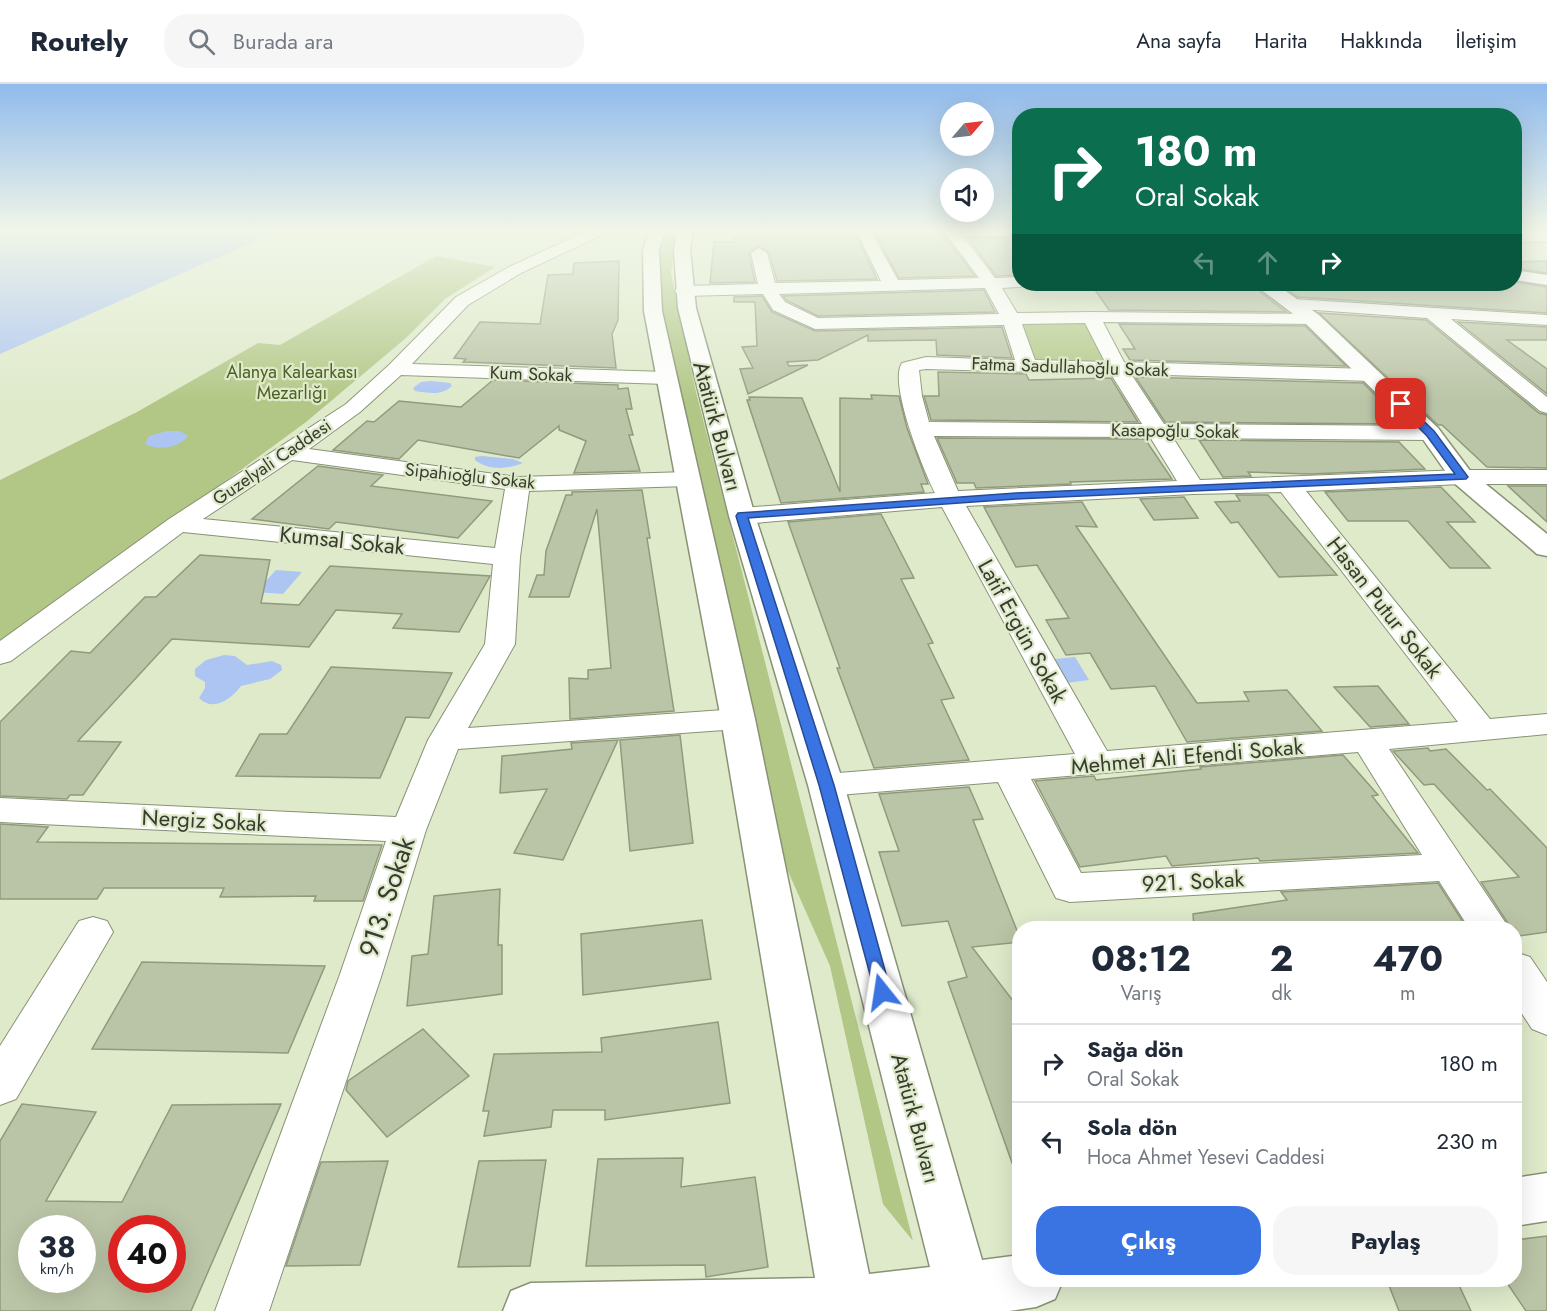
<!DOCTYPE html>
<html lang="tr">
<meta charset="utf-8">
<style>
:root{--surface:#fff;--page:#f6f6f7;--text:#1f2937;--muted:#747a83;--line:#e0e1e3;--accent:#3a74e3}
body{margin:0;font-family:Jost,sans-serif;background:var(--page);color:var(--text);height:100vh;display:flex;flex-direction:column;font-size:22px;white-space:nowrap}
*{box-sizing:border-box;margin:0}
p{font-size:20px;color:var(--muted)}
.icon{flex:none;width:33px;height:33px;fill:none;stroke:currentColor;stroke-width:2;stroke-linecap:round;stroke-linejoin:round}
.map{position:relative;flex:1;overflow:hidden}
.sheet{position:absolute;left:1012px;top:837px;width:510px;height:366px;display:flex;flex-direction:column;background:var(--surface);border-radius:24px;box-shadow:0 6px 24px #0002}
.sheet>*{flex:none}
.banner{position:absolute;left:1012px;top:24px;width:510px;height:183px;border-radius:24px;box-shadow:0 6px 24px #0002;background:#0b6e4f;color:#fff;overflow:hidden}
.needle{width:39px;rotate:62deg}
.tools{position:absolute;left:940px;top:18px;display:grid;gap:12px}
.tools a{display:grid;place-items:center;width:54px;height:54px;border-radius:50%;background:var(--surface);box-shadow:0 6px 24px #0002;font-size:30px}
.speed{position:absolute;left:18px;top:1131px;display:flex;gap:12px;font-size:30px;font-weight:700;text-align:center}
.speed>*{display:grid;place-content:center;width:78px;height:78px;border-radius:50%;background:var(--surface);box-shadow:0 6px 24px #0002;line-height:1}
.speed small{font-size:15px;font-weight:400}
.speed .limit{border:9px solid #d22;background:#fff;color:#111}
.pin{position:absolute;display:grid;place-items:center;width:51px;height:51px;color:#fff;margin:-26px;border-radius:12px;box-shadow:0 3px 9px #0006}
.me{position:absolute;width:66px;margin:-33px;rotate:345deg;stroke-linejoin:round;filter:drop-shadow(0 0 4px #0008)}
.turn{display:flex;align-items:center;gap:21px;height:126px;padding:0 24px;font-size:27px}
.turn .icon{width:78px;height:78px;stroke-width:2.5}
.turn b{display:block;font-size:42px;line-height:51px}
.lanes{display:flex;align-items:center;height:57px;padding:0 24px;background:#0003;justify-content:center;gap:30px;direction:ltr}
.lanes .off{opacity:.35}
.eta{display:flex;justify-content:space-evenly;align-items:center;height:102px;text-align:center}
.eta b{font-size:36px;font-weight:700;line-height:42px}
.button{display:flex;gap:12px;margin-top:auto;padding:12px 24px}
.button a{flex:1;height:69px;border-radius:24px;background:var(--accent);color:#fff;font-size:24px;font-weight:700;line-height:69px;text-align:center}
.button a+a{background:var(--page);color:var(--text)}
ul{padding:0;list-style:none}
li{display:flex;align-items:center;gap:18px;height:78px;padding:0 24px;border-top:2px solid var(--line)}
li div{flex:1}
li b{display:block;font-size:22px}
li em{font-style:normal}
header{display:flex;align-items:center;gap:36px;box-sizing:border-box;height:84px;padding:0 30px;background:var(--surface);border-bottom:2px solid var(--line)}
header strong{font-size:28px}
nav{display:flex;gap:33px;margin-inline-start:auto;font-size:21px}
.search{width:420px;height:54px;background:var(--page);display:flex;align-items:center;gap:15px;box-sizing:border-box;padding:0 21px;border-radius:24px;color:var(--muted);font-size:22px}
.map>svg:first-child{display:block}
</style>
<header>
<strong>Routely</strong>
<div class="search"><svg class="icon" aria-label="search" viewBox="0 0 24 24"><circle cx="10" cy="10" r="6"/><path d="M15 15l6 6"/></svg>Burada ara</div>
<nav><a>Ana sayfa</a><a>Harita</a><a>Hakkında</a><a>İletişim</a></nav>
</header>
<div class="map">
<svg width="1547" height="1227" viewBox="0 0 1547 1227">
<rect width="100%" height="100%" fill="#dfeacb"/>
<g fill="#b2c786">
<polygon points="668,146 678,146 671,189 696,308 913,1157 883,1120 830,882 787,785 759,650 658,218 660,172"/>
<polygon points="436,172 495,183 445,215 406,254 306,338 0,563 0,396 137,328 258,259 280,261"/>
<polygon points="1087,235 1112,283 1032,280 1016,236"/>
</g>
<g fill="#adc5f2">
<polygon points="0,146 280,146 0,270"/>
<path d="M431,297L450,299L452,302C441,312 429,309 415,307L413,304L421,298Z"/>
<path d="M167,347H180L188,352C179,364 158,367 145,360L149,352Z"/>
<path d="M482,372L513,375L523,379C508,385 489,387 475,376V373Z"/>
<polygon points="276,486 302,488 283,510 256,508"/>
<path d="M224,571L235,572L247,581L272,577L281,581L282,586L270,595L241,602C232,614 214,629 199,614L205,604V598L195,592V585L206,576Z"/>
<polygon points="1075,573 1089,596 1058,600 1045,576"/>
</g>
<g fill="#bac4a6" stroke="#909a7d" stroke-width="1.5" fill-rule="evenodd">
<polygon points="739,146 854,146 877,195 777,197 769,168 758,162 749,170 755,198 710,199 714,158 734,158"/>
<polygon points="873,146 940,146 975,192 899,194"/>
<polygon points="968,154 1020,154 1020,191 996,192"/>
<polygon points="619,177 618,236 612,250 616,284 463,278 466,275 454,274 480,238 540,240 548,191 573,190 574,179"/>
<polygon points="1547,177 1547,189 1515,184 1515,178"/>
<polygon points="1515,198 1547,203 1547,229 1298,213 1279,200"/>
<polygon points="1091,200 1255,200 1258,206 1286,228 1109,226"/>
<polygon points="984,206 995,228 818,232 786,216 783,212"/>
<polygon points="762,212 772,228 815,247 1002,243 1012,274 937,271 936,256 868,257 868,251 818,276 787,278 789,282 808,281 748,310 740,285 753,284 742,263 757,262 755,218 734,218 734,213"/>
<polygon points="1319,229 1426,236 1539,329 1547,331 1547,384 1487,383 1442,341 1438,341"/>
<polygon points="1458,238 1547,243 1547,256 1507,256 1547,285 1547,310"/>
<polygon points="1119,240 1305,242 1346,282 1130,276 1123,265 1135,265"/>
<polygon points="938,288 1026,290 1029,296 1111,294 1138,338 931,336 924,312 939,312"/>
<polygon points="1141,293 1363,299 1404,340 1165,338 1136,294"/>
<polygon points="493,296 618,301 618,305 628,304 632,325 626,325 633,351 629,351 640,387 574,389 586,357 559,346 559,342 519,374 418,356 399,375 333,366 367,337 374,338 399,317 461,323"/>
<polygon points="871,311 899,312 907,344 928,400 921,400 924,408 781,419 747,316 750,316 749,313 802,314 840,408 840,314 872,315"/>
<polygon points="937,354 1145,355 1172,395 1070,398 1071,400 976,404 974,399 957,399"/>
<polygon points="1199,356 1399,358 1425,385 1310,390 1248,388 1251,392 1223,393"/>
<polygon points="318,382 383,391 371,402 492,417 458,454 336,438 329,445 252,435"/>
<polygon points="1508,402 1547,402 1547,438"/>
<polygon points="1441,403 1475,438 1447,438 1490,484 1450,484 1408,437 1348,437 1325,408"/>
<polygon points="642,406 650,454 647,454 674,627 570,635 569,594 588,595 588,586 611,584 597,425 569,513 529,513 537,491 544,491 546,467 566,411 572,411 572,408"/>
<polygon points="1236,411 1268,411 1337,491 1279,493 1238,438 1231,439 1215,418 1240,417"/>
<polygon points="1184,413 1198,434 1154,436 1140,415"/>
<polygon points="1082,418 1097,443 1076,442 1197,619 1249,617 1244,608 1287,606 1322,647 1187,658 1155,602 1111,605 1090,569 1066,571 1046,536 1069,534 1037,481 1016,483 984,423"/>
<polygon points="881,430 914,494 901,495 933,559 928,560 954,614 941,616 969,676 874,684 837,584 840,584 788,438"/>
<polygon points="200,471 270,476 261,519 299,521 330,482 490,492 459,548 393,544 402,530 336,526 309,563 172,555 78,657 121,658 83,711 70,711 67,715 0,712 0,638 71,567 90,569 145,513 156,513"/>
<polygon points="331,583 452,589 429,634 406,633 380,694 236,692 260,650 287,650"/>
<polygon points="1378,602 1409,640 1370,643 1334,603"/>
<polygon points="680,651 693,759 630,767 620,656"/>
<polygon points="618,656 563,776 514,769 547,705 500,709 502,672 572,665 571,659"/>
<polygon points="1428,664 1430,667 1446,665 1487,706 1490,705 1547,764 1547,848 1518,852 1515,844 1511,844 1481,798 1519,793 1434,700 1424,701 1393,667"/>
<polygon points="1343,671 1378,711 1372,712 1418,769 1260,777 1258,774 1172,782 1166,772 1080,783 1035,697 1094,692 1096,696 1201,685 1200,683"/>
<polygon points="969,703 983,735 973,736 1020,854 1020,858 972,863 1020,926 1020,1093 1017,1093 948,898 967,893 948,837 902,842 879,768 899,767 879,710"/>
<polygon points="0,740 48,743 37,758 382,761 363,817 314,817 316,812 220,813 224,804 104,804 97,815 0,815"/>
<polygon points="1438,799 1467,844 1194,844 1193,830 1287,816 1281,808"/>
<polygon points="500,805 498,861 502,861 502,910 407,922 412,872 428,870 434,812"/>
<polygon points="702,836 711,895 583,911 581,850"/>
<polygon points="142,878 325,882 288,969 92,965"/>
<polygon points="718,938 730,1019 605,1036 605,1026 553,1026 551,1043 484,1052 489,1027 483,1027 494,970 602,968 601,954"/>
<polygon points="423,945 469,992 387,1053 346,1006 348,997"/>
<path d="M22,1020L96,1028L46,1117L122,1118L172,1021L281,1020L191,1227H0V1057ZM32,1144H82V1196H32ZM122,1144H172V1196H122Z"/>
<polygon points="683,1074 681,1103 755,1093 768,1183 706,1193 705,1181 586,1182 598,1075"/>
<polygon points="546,1076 530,1182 458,1183 479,1077"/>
<polygon points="388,1077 360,1181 286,1182 321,1078"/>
<polygon points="1547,1152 1547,1227 1526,1227 1505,1196 1515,1196 1515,1156"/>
<polygon points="1388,1199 1458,1199 1471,1227 1399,1227"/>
</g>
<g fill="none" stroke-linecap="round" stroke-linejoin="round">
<g stroke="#889275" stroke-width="2">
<g id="street">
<path d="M589,146H608L606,149L521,189L468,221L412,280L666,288L673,290L676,294L673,298L666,300L401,291L360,328L309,365L518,393L688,388L696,390L700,395L696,400L688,402L529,407L520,473L515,560L468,644L738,625L749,628L754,635L749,642L738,645L458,665L426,746L381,893L269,1227H215L339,893L386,757L0,738V714L396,733L428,656L485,560L493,480L183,448L11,577L0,580V557L169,435L346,320L389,281L456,213L509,183ZM292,376L505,405L495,464L203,435Z"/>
<path d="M856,146H870L898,196L979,194L943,146H1020V152H963L995,194L1020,193V200H1027L1020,203L1002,204L1017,229L1091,228L1312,230L1318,231L1321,235L1318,239L1312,240L1103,238L1124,278L1371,285L1378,287L1381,291L1378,295L1371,297L1131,290L1164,340L1430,342L1438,344L1441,349L1438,354L1430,356L1173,354L1200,396L1462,386H1547V400H1462L1306,407L1490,635L1547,630V650L1389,665L1509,844H1469L1439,797L1070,818L1056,814L998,698L826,712L814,709L809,701L814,693L826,690L1075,670L942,423L742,440L733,437L729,432L733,427L742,424L935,409C924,387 888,299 902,279L926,273L1015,276L1004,241L815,245L773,226L763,210L684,212L678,211L675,207L678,203L684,202L758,200L751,169L759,164L767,169L775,199L881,197ZM985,204L999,230L818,234L785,218L779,210ZM1085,239L1105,278L1035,276L1022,240ZM926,285L1111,290L1142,340L929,338L922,312L919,286ZM934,352L1150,353L1177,397L958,407ZM1281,408L1458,638L1107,667L966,422L1193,410ZM1358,668L1422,771L1081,789L1031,695Z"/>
<rect x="1515" y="148" width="32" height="10"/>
<polygon points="1293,215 1547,231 1547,241 1451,235 1547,313 1547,329 1540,327 1427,234 1287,224 1284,220 1287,216"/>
<polygon points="93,833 107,837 113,848 16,1015 0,1021 0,962 79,837"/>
<polygon points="1515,868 1530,873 1547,898 1547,951 1532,945 1515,919"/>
</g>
</g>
<g stroke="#889275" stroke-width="3">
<g id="secondary">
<polygon points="649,146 665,146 659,167 662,227 755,635 869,1190 930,1183 808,701 729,432 678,224 674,166 677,146 693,146 690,166 696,224 755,432 844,701 982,1176 1020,1171 1020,1196 1063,1196 1055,1215 1036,1223 1009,1227 503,1227 511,1207 531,1199 815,1194 721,635 644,227 643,167"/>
<polygon points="1515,186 1547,191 1547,201 1515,196"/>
<polygon points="1257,200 1276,200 1319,231 1438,344 1471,388 1547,450 1547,472 1537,470 1453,398 1422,354 1305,239 1259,204"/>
<polygon points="1547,1089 1547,1137 1515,1142 1515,1094"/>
</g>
</g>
<use href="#street" fill="#fff" fill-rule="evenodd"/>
<use href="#secondary" fill="#fff" fill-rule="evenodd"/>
</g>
<linearGradient id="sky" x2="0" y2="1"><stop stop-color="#90bbec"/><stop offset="0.46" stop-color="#f1f6e8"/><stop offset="1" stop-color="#f1f6e8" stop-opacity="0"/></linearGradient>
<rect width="1547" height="318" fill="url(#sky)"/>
<polygon fill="#3a74e3" stroke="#264b94" stroke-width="1.5" points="1397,318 1404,318 1434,347 1468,393 1466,395 1016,415 748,434 834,701 891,908 889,913 882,915 876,913 819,701 736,432 738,429 1016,409 1455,390 1427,352 1397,322"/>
<g text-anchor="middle" stroke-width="4.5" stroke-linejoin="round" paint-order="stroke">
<g font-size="18" fill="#383c30" stroke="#dfeacb">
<text transform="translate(1070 283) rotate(2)" y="6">Fatma Sadullahoğlu Sokak</text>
<text transform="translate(531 290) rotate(2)" y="6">Kum Sokak</text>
<text transform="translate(1175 347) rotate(1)" y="6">Kasapoğlu Sokak</text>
<text transform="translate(272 378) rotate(-34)" y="6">Guzelyali Caddesi</text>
<text transform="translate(470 392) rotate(6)" y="6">Sipahioğlu Sokak</text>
</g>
<g font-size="18" fill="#4f6024" stroke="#dfeacb">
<text x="292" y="294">Alanya Kalearkası<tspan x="292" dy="21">Mezarlığı</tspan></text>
</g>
<g font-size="22" fill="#383c30" stroke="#dfeacb">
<text transform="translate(718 342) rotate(75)" y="8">Atatürk Bulvarı</text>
<text transform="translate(342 456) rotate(6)" y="8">Kumsal Sokak</text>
<text transform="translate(1385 523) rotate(52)" y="8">Hasan Putur Sokak</text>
<text transform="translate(1023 547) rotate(61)" y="8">Latif Ergün Sokak</text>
<text transform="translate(1187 672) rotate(-5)" y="8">Mehmet Ali Efendi Sokak</text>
<text transform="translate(204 736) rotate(3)" y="8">Nergiz Sokak</text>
<text transform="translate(1193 797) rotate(-3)" y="8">921. Sokak</text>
<text transform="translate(916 1034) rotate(75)" y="8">Atatürk Bulvarı</text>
</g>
<g font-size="27" fill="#383c30" stroke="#dfeacb">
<text transform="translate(387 813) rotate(-72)" y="9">913. Sokak</text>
</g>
</g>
</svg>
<div class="tools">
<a><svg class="needle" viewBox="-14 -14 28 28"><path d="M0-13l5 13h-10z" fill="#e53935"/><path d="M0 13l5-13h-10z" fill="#747a83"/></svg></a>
<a><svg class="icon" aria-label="sound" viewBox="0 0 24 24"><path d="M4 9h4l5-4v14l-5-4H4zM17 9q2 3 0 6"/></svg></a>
</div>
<div class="speed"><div>38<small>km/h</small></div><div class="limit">40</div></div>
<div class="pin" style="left:1401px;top:320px;background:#d93025"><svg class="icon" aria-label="arrive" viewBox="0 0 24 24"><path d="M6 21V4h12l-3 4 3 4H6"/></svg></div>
<svg class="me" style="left:882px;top:908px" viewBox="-20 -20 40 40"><path d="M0-17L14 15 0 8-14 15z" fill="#3a74e3" stroke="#fff" stroke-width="4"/></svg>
<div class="banner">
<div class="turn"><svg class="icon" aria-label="right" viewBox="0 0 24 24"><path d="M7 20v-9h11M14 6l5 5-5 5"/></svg><div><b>180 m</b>Oral Sokak</div></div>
<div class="lanes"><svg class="icon off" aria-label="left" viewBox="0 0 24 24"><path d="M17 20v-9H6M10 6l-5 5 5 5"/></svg><svg class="icon off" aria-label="ahead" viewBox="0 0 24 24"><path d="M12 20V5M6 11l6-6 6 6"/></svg><svg class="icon" aria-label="right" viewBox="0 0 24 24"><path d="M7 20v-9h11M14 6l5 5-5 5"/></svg></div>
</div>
<section class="sheet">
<div class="eta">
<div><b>08:12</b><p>Varış</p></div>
<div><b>2</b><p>dk</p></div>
<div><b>470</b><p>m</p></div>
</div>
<ul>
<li><svg class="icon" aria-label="right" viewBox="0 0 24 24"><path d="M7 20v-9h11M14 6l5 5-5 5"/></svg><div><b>Sağa dön</b><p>Oral Sokak</p></div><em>180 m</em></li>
<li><svg class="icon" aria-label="left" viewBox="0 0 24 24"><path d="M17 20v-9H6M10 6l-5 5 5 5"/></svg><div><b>Sola dön</b><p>Hoca Ahmet Yesevi Caddesi</p></div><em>230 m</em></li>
</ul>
<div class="button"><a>Çıkış</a><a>Paylaş</a></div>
</section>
</div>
